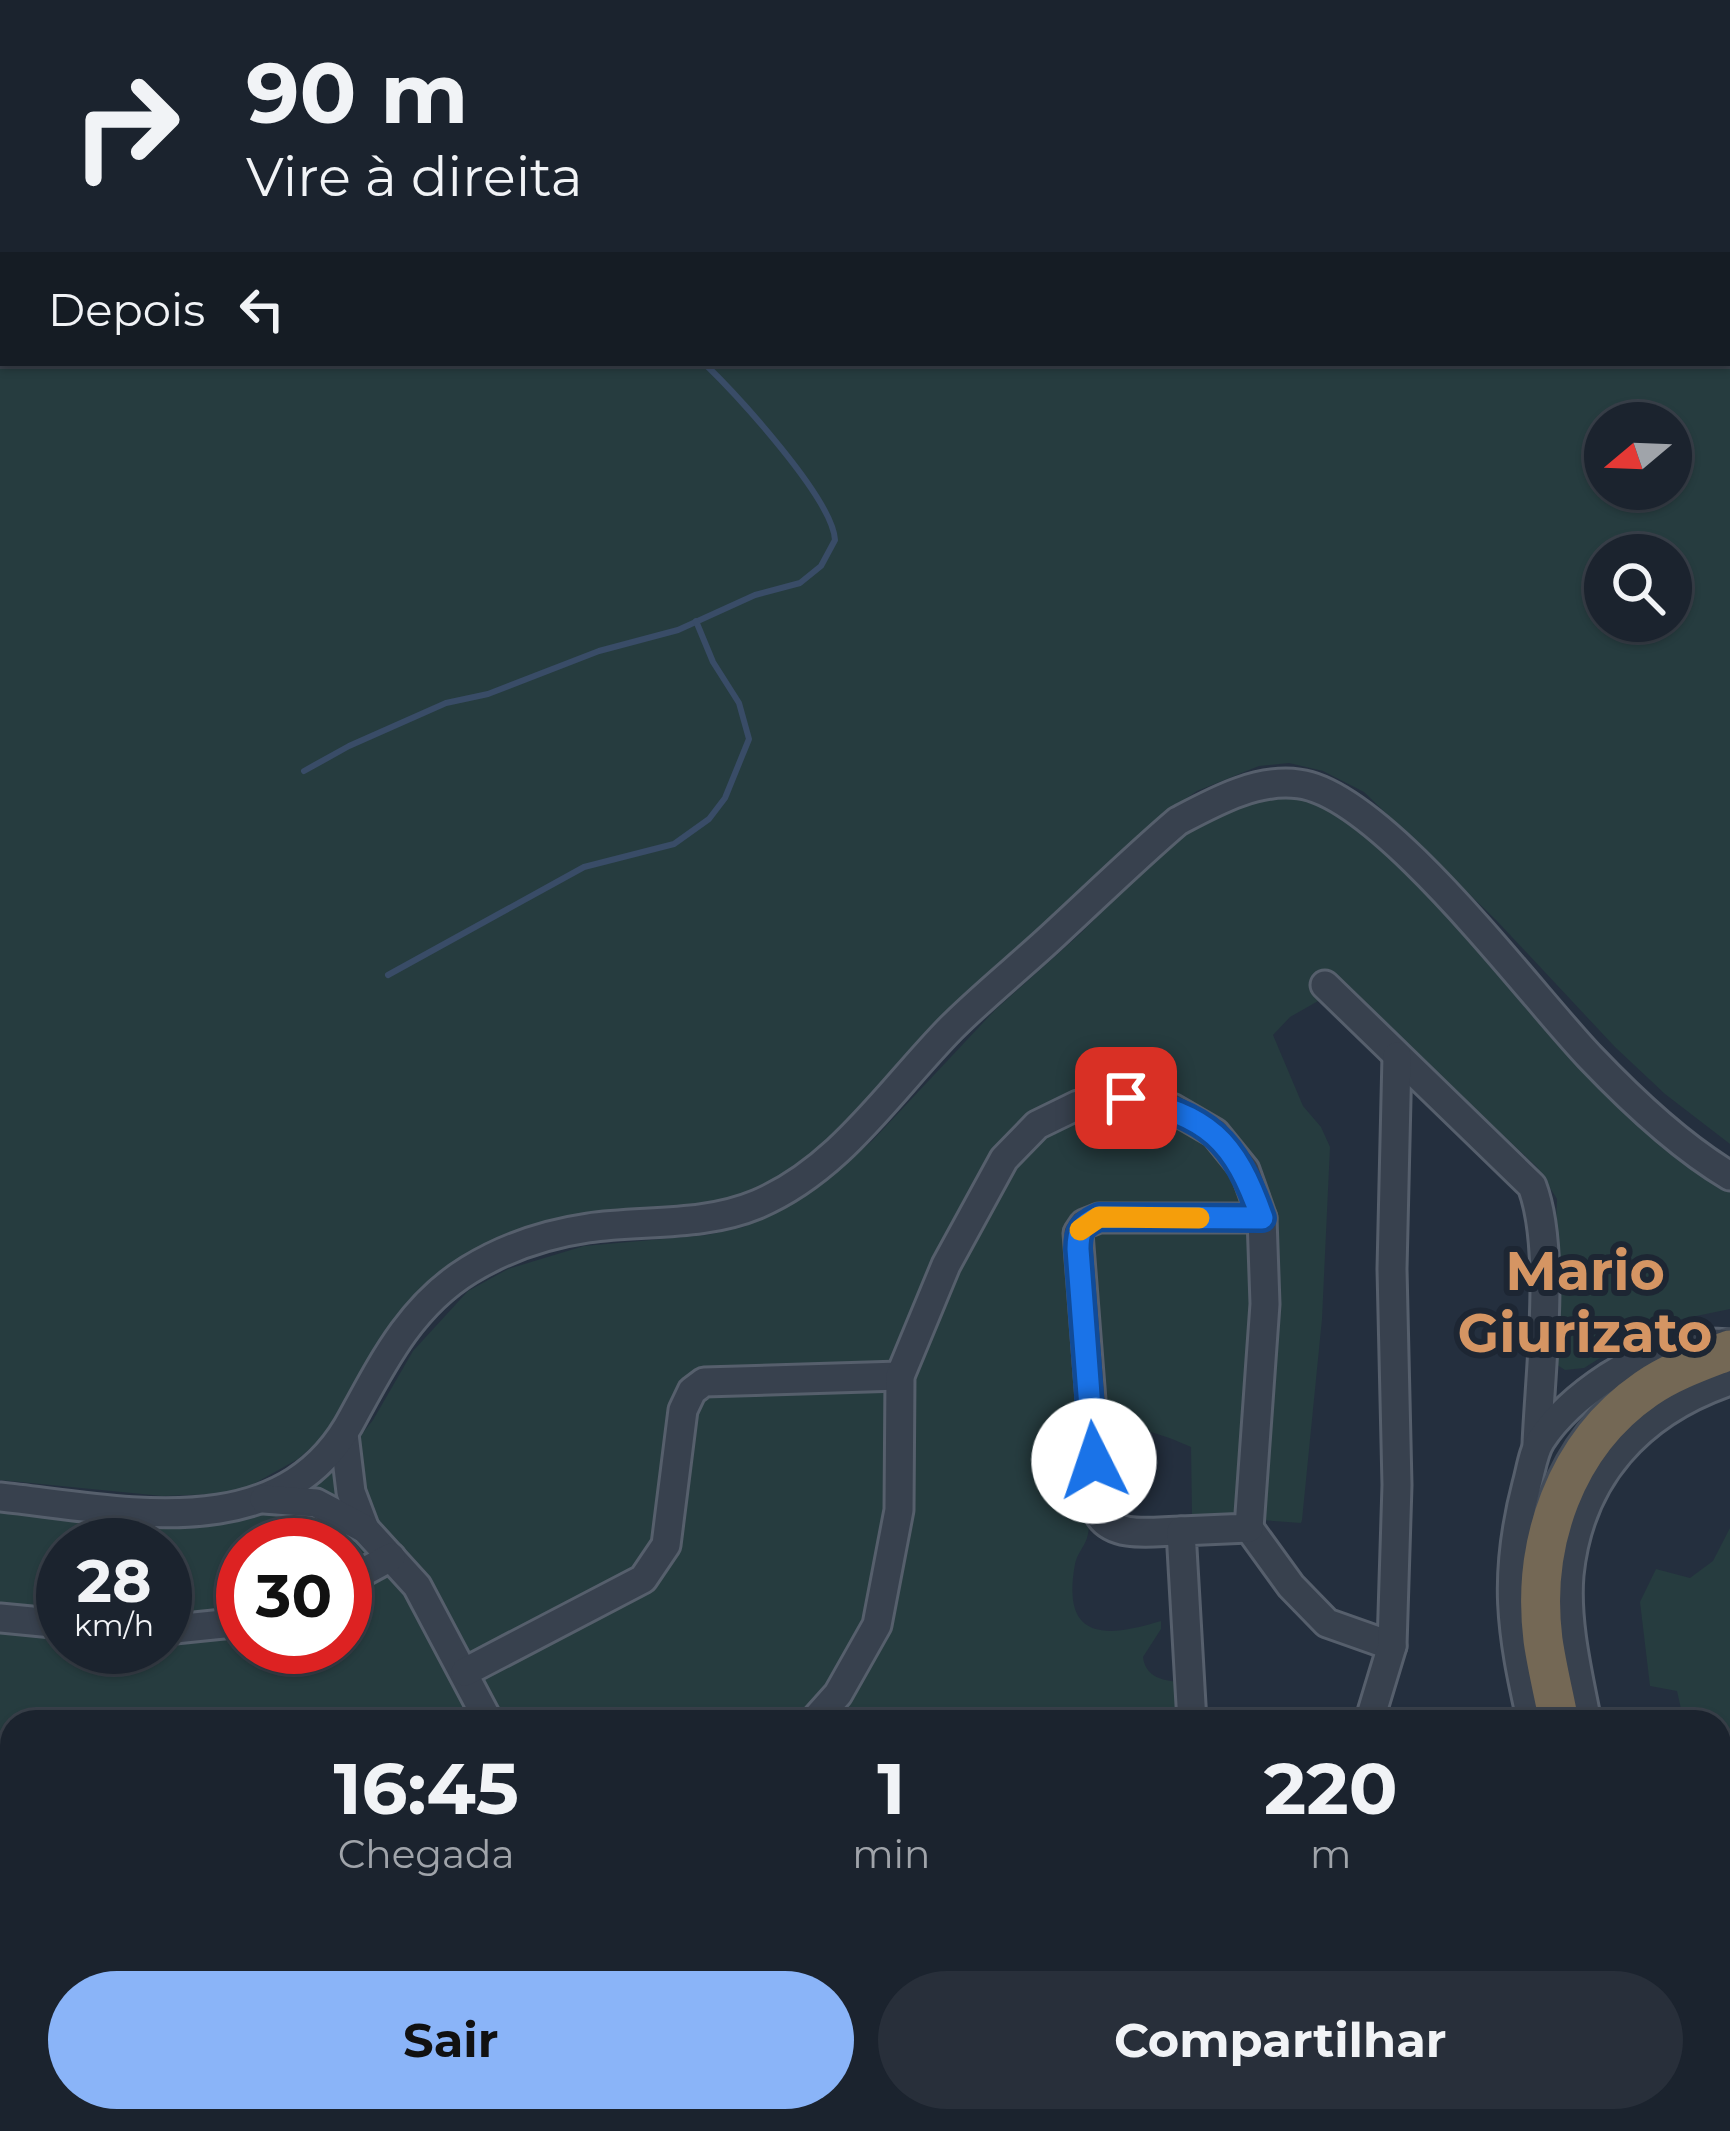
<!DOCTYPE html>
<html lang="pt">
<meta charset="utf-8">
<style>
:root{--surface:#1b232e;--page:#282f3a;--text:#f1f3f6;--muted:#a0a4aa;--line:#39404a;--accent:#8ab4f8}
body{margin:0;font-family:Montserrat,sans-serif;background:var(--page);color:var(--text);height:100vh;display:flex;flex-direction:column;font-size:45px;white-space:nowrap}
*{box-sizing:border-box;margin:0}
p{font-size:39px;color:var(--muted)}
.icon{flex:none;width:66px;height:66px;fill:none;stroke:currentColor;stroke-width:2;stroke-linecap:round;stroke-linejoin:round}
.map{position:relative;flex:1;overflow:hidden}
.drawer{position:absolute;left:0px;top:1710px;width:1731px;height:423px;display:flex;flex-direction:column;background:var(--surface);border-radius:36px 36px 0 0;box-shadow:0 3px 9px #0004,0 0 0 3px var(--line)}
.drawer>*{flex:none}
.hud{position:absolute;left:0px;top:0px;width:1731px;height:366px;box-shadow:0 3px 9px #0004,0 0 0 3px var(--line);background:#1b232e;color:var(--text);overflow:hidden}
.needle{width:78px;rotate:251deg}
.tools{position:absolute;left:1584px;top:402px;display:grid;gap:24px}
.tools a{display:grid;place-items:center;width:108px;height:108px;border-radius:50%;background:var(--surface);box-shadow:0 3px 9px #0004,0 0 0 3px var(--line);font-size:60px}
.speed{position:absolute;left:36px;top:1518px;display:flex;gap:24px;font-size:60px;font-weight:700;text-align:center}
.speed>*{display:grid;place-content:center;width:156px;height:156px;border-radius:50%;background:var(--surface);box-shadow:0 3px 9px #0004,0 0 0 3px var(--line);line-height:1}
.speed small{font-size:30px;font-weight:400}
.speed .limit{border:18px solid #d22;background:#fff;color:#111}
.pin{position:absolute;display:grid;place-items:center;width:102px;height:102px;color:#fff;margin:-51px;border-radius:24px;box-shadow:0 6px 18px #0006}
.me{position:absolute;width:132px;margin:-66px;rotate:356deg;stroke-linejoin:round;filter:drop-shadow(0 0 9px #0008)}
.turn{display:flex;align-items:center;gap:42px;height:252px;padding:0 48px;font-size:54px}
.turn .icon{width:156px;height:156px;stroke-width:2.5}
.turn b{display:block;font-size:84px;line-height:102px}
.then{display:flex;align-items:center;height:114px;padding:0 48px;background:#0003;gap:24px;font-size:45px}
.eta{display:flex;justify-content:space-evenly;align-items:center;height:204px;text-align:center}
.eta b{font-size:72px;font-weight:700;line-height:84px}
.cta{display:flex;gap:24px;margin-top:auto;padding:24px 48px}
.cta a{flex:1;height:138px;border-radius:72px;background:var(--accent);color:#111;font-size:48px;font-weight:700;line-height:138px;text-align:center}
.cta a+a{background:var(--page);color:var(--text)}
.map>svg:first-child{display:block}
</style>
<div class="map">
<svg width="1730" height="2131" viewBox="0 0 1730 2131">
<rect width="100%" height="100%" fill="#242f3e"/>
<g fill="#263c3f" fill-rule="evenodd">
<path d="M198,0H1730V1144L1665,1094L1615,1047L1497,921L1364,792L1323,771L1289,763L1259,766L1197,791L1155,820L853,1120L806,1161L735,1200L703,1207L578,1218L498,1243L325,1435L298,1459L250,1486L218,1494L162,1496L0,1480V2L3,363H1728V3ZM1605,423H1671V489H1605ZM1605,555H1671V621H1605Z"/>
<path d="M1287,791L1346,814L1730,1180V1309L1653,1325L1584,1368L1565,1370L1551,1361L1557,1199L1537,1167L1375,1016L1334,992L1290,1017L1273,1035L1303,1106L1321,1127L1330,1147L1322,1319L1302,1520L1301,1523L1192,1515L1191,1447C1169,1437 1127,1420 1104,1431C1096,1434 1088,1445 1082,1452C1084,1476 1094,1514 1087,1538C1084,1547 1077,1554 1075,1564C1061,1641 1105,1638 1161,1621V1629L1143,1657C1146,1684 1177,1682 1199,1682L1191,1722H12V2121H738L706,2131H0V1508L161,1524L221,1522L262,1512L346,1454L373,1420L413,1351L468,1291L508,1269L584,1246L707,1235L744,1227L823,1183L872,1141L995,1010L1080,934L1172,842L1210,815ZM63,1545H165V1647H63ZM243,1545H345V1647H243Z"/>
<polygon points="1730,1528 1730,2131 1690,2131 1691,2121 1719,2121 1719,1722 1684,1722 1677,1691 1650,1686 1640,1602 1656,1569 1690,1578 1713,1561"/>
<polygon points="742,2121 828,2121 832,2129 753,2131"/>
<polygon points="1025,2121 1510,2121 1507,2131 1027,2131"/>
</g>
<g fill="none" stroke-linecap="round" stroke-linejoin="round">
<g stroke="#394c67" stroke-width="6">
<polyline points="284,0 286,3"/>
<polyline points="0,173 3,172"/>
<path d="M304,771L349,746L446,703L488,694L599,651L678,630L755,595L800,583L821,566L835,540C833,499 737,395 704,363"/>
<polyline points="388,975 584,867 674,844 709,819 725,798 749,739 739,703 713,662 696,621"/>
<polyline points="1719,1742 1730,1740"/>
<polyline points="0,1835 12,1834"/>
</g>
<g stroke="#565f6c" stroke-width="33">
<g id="minor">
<path d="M1325,985L1532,1186C1556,1249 1540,1372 1537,1444"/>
<polyline points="344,1434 351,1492 365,1529"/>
<path d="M0,1497C121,1510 283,1550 353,1417C384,1360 412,1305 469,1270C505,1248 547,1234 588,1228C645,1220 703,1227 758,1204C840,1169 890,1090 951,1028C985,994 1023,964 1058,931C1098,894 1137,856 1178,821C1214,802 1257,778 1299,784C1382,794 1529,993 1590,1057C1631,1100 1679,1146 1730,1176"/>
<polyline points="264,1499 316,1503 365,1529 417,1586 489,1722"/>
<polyline points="1249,1528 1291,1586 1327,1623 1392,1646"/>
<path d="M1181,1531C1155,1531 1116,1539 1100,1516L1078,1233L1084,1224L1099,1218H1262"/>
<polyline points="345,1582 391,1557"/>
<polyline points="0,1618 63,1624"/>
<polyline points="165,1630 243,1622"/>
<polyline points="465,1672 643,1579 666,1545 683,1410 692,1391 704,1382 900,1376"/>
<polyline points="813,1722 838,1694 877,1625 899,1510 900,1376 946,1265 1004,1159 1037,1125 1078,1105 1126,1098 1172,1108 1215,1133 1245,1170 1262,1218 1265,1304 1249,1528 1181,1531 1192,1722"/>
<polyline points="1369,1722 1392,1646 1397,1485 1392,1269 1397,1056"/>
<path d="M1532,1722C1511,1631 1503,1576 1527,1484C1531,1470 1533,1452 1541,1440C1558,1414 1582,1394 1608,1377C1655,1349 1675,1339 1730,1344"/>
<path d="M1587,1722C1578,1675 1565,1623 1569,1575C1579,1477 1639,1412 1730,1381"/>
<polyline points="885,2131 905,2121"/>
<polyline points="1571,2131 1575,2121"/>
</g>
</g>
<g stroke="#434c59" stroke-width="45">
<g id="highway">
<path d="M1559,1722C1554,1695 1547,1668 1543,1640C1531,1544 1565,1445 1646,1389C1672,1371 1702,1361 1730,1350"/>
<polyline points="1539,2131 1541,2121"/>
</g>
</g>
<use href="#minor" stroke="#38414e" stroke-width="27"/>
<use href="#highway" stroke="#746855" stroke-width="39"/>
</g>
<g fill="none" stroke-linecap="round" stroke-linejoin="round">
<g stroke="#114b97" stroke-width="30">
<path id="route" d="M1094,1461L1078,1249C1078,1230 1082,1225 1099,1217L1262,1218C1234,1139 1209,1116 1126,1098"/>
</g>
<use href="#route" stroke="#1a73e8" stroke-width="21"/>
<polyline stroke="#f59e0b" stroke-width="21" points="1080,1230 1099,1217 1199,1218"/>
</g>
<g text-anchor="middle" stroke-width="12" stroke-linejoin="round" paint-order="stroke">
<g font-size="54" font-weight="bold" fill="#d59563" stroke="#1d2633">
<text x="1585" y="1290">Mario<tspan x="1585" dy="62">Giurizato</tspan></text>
</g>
</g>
</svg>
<div class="tools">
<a><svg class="needle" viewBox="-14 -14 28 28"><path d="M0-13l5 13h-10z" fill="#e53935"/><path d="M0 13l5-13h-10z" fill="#a0a4aa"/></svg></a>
<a><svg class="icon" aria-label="search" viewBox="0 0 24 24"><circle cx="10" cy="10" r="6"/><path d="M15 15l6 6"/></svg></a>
</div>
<div class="speed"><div>28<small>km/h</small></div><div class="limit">30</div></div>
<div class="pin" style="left:1126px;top:1098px;background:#d93025"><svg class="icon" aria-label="arrive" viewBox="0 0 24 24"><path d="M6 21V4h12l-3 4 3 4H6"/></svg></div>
<svg class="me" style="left:1094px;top:1461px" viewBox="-20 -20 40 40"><circle r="19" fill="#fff"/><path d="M0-13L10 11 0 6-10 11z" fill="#1a73e8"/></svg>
<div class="hud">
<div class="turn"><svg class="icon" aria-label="right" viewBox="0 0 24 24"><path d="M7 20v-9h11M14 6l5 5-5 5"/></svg><div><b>90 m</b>Vire à direita</div></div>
<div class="then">Depois<svg class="icon" aria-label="left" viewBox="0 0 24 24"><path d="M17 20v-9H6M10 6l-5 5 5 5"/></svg></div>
</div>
<section class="drawer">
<div class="eta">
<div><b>16:45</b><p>Chegada</p></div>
<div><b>1</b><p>min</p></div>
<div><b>220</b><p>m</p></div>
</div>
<div class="cta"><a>Sair</a><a>Compartilhar</a></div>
</section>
</div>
